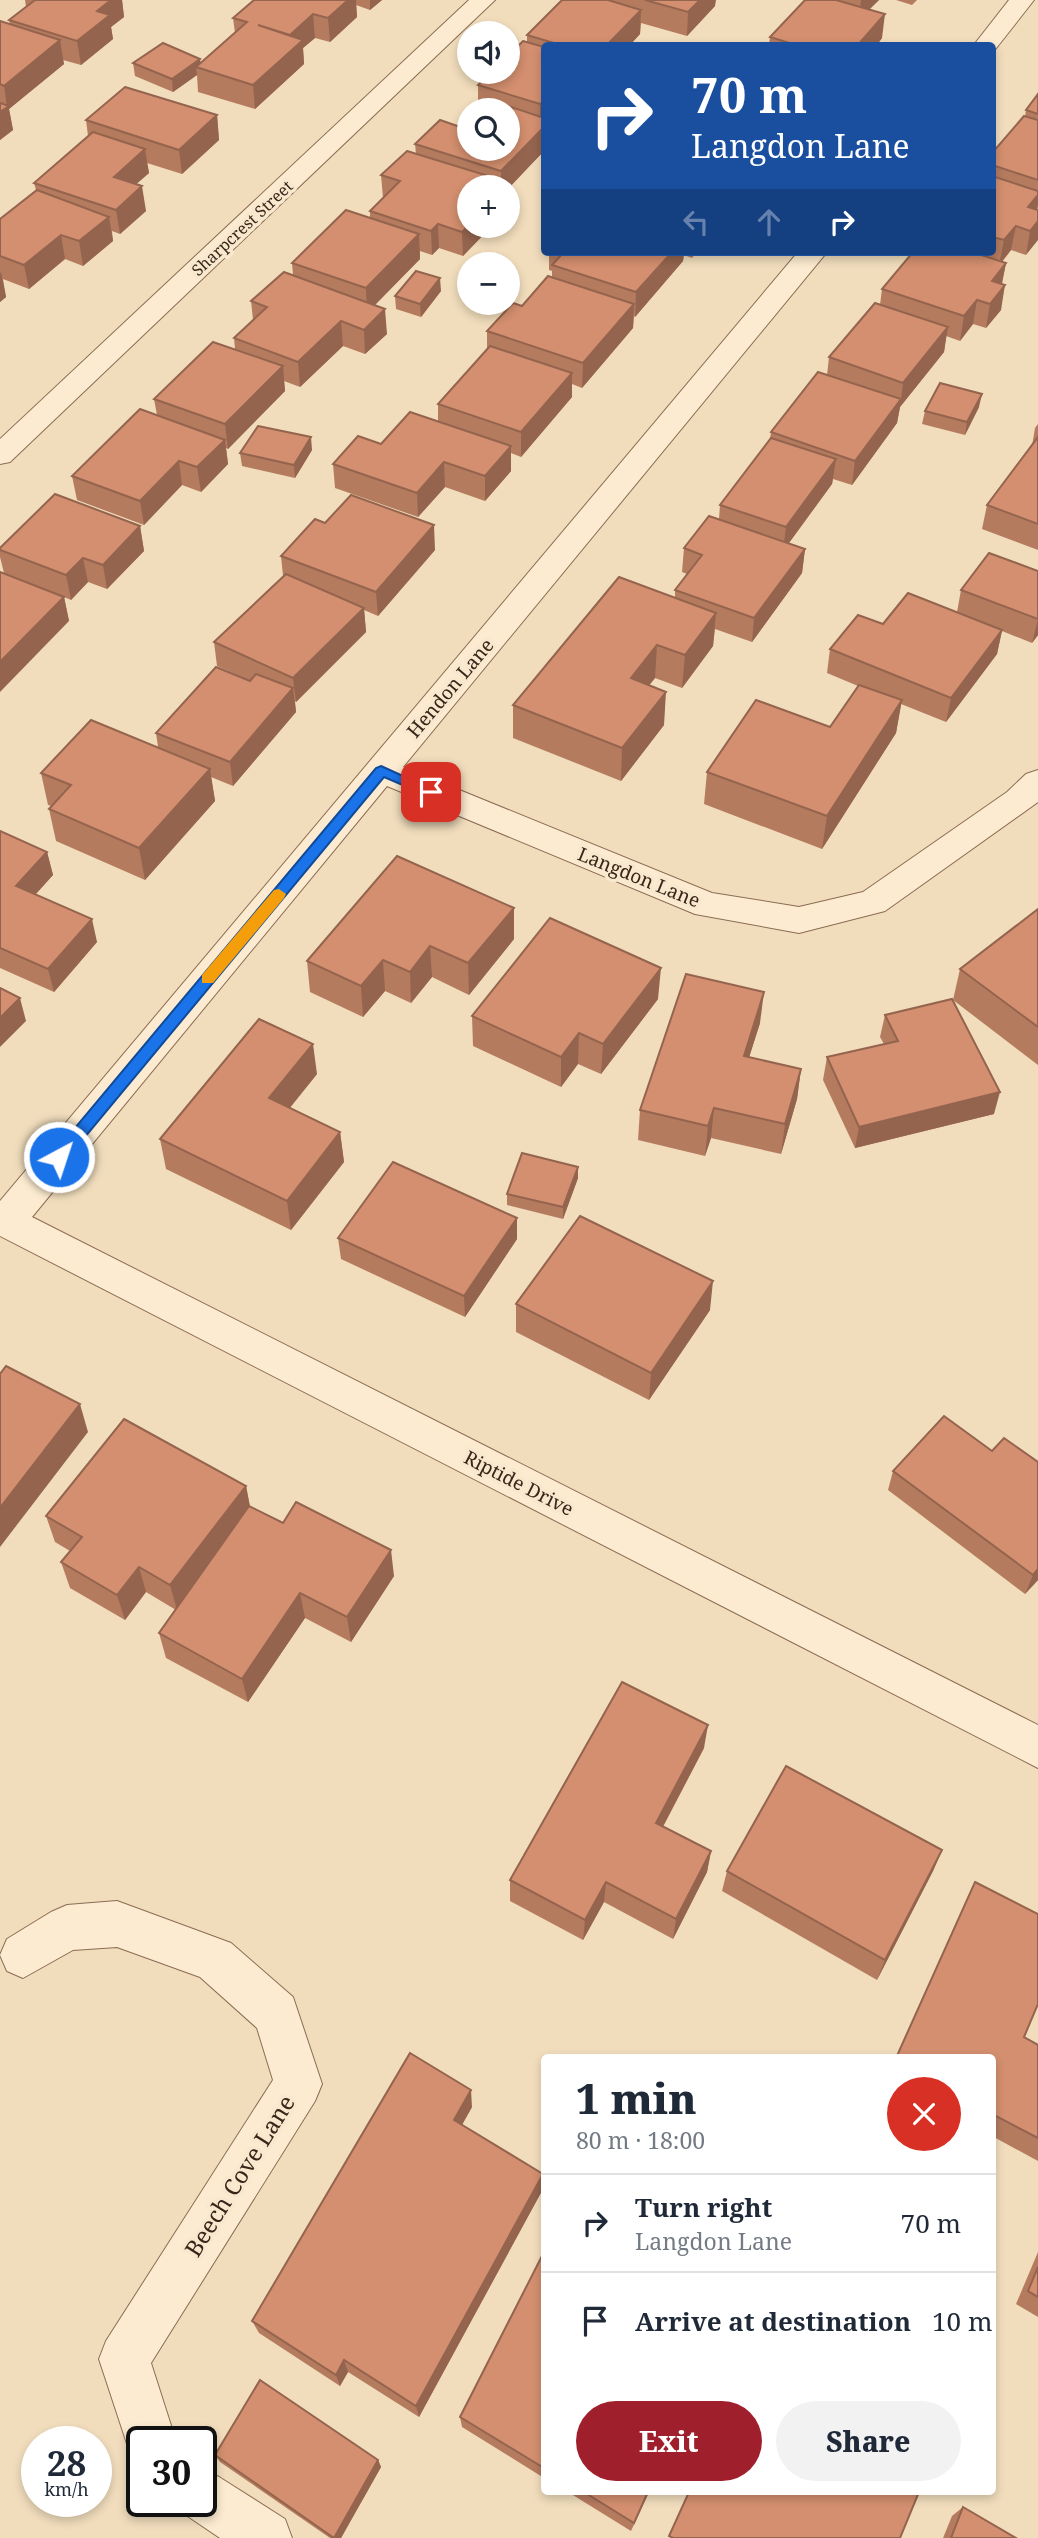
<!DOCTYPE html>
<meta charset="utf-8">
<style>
:root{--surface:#fff;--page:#f2f2f3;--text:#1f2937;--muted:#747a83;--line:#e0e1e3;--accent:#9f1f2c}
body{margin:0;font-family:"Noto Serif",serif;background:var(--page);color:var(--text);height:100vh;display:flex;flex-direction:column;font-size:26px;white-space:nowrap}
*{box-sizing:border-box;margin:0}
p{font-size:23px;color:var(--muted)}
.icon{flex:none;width:38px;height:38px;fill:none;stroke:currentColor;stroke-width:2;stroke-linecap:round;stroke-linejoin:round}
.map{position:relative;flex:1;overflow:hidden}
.side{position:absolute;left:541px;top:2054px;width:455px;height:441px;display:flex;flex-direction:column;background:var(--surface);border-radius:7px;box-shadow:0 4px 10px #0003}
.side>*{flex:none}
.hud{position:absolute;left:541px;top:42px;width:455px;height:214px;border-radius:7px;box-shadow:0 4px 10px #0003;background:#1a4fa0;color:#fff;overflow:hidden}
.buttons{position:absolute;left:457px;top:21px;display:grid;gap:14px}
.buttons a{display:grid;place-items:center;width:63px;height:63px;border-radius:50%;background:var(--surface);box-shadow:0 4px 10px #0003;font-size:35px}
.speed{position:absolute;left:21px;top:2426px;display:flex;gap:14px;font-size:35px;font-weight:700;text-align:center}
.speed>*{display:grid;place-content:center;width:91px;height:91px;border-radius:50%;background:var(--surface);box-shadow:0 4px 10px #0003;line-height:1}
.speed small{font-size:18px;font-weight:400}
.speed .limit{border:4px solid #111;border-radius:10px;background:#fff;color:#111}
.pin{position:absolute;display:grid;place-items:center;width:60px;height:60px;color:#fff;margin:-30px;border-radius:14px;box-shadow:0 4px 10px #0006}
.me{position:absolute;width:77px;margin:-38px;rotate:40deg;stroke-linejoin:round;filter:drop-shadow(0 0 5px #0008)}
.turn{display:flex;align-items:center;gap:24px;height:147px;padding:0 35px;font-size:32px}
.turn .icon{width:91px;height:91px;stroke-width:2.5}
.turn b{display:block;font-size:49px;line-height:60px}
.lanes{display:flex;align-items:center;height:66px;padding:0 35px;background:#0003;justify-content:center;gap:35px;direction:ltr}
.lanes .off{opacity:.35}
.round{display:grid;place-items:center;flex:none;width:74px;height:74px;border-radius:37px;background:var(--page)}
.headline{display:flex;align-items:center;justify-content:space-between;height:119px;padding:0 35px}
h1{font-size:42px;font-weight:800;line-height:52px}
.action{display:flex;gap:14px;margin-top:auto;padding:14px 35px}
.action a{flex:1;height:80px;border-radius:42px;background:var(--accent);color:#fff;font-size:28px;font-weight:800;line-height:80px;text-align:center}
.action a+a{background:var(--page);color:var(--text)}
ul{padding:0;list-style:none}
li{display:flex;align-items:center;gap:21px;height:98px;padding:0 35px;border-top:2px solid var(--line)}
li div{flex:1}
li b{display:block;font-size:26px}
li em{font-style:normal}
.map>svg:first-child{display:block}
</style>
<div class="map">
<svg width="1038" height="2538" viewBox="0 0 1038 2538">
<rect width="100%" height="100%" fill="#f1ddbc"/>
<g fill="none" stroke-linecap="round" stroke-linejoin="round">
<g stroke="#8b6c54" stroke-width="2">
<g id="minor">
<polygon points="469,0 495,0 10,462 0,464 0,439"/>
<polygon points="1009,0 1034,0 994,51 992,46 973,46"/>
<polygon points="798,252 827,252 403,767 712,893 799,907 863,892 1007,792 1026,774 1038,770 1038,802 885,911 799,933 695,914 387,786 32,1217 1038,1725 1038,1768 0,1236 0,1201"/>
<polygon points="117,1901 231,1943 293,1997 322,2084 315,2101 151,2363 176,2441 142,2441 142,2463 132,2459 99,2359 106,2341 273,2080 257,2028 200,1977 117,1947 73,1950 23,1978 7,1971 0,1955 7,1939 51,1912 67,1905"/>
<polygon points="201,2469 219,2477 285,2519 292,2538 220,2538 183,2513 177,2501 201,2501"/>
</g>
</g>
<use href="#minor" fill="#fcebd0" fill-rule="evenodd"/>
</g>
<g fill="#b57b5f">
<polygon points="25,0 122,0 124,17 111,27 113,39 81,65 63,60 64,64 9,109 13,130 0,140 0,21 10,25 9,20 26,7"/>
<polygon points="254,0 382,0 370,10 356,5 357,17 330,42 315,38 303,48 304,64 255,109 198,92 197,75 173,92 135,76 133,63 201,63 235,33 233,18"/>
<polygon points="562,0 700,0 715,6 687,36 641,23 640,34 629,46 544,46 544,151 508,187 469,187 488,230 463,256 439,248 432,255 420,251 420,259 375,305 387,334 365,354 343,346 300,387 284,381 285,391 228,449 226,448 228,464 201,492 182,485 144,525 77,500 72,476 157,415 154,399 235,349 234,338 253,320 251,301 293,275 292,263 370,218 370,211 383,198 381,175 416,154 415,144 469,149 508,110 482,110 478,109 478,85 527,42 527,35"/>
<polygon points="805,0 879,0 869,9 882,38 876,46 764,46 769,44 770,37"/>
<polygon points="896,0 917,0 912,5"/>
<polygon points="1038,94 1038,206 1026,255 1011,250 1002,262 1006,263 1002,284 1001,310 986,328 973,324 960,341 946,336 944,352 900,407 897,423 852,485 833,479 832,484 789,543 805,549 802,573 752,642 715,629 713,646 682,688 655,678 649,685 664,725 621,781 513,738 513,705 675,597 675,590 687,574 682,572 684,548 719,519 720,505 770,440 771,432 827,375 829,357 880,305 882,289 913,252 992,252 992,153 1025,116 1026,110"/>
<polygon points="217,115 219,140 182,174 147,163 149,173 136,184 146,211 120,234 112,231 113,241 83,266 65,259 29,289 3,279 6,297 0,302 0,219 36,190 34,183 88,136 86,120"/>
<polygon points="549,252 697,252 692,258 684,255 683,261 635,317 634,316 633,328 582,388 572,384 572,397 521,457 511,453 511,471 485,501 445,487 418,517 335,488 333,464 438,422 438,404 487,350 487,331 522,306 552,278 552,271 549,270"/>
<polygon points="441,291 421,317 396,309 395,296"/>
<polygon points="979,407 965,435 922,424 925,411"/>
<polygon points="1038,424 1038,550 982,529 987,505 1032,446 1035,428"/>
<polygon points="312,450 295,478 242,466 240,453"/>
<polygon points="325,523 435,550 378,616 364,610 366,632 296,702 295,701 296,712 233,786 211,777 215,801 145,880 56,841 49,809 52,806 48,805 41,773 158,747 156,733 244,678 217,666 214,642 283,576 281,556"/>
<polygon points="140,526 144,551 107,589 88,582 71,600 64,597 69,621 4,573 0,557 0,548"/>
<polygon points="1038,571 1038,635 1032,643 1002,631 997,654 946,722 901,704 896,733 822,849 704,804 707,772 830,727 858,686 827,673 830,649 883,624 957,612 961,590"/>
<polygon points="0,831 47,852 53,875 36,894 97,942 54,992 0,968"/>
<polygon points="514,908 514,939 469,995 432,977 411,1003 385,991 363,1017 310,992 307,961"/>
<polygon points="1038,909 1038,1065 953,1000 960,969"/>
<polygon points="658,999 601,1074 578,1064 561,1087 473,1046 472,1016"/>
<polygon points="885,1015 994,1114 855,1148 823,1080 827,1057 884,1044 880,1037"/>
<polygon points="760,1023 749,1057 801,1069 797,1099 781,1154 711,1138 705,1156 638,1140 640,1110"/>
<polygon points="317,1074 290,1108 340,1132 344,1162 291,1230 166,1169 160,1139"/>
<polygon points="578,1167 578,1178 563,1219 507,1205 507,1194"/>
<polygon points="338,1238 517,1239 465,1317 341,1259"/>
<polygon points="516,1304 710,1310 649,1400 516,1332"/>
<polygon points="992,1451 1038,1580 1025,1594 888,1490 893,1471"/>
<polygon points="246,1486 250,1506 394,1576 351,1642 305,1618 248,1702 166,1658 159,1633 176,1610 146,1592 125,1620 70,1588 61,1562 70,1551 55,1542 46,1516"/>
<polygon points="704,1748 663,1827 711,1851 707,1872 673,1939 604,1902 583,1940 510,1901 510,1880"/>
<polygon points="942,1850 933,1871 877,1980 722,1891 727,1871"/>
<polygon points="1024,2037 1038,2045 1038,2161 992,2136 992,2058"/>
<polygon points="472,2107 462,2125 543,2189 419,2417 348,2372 340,2386 259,2333 252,2321"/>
<polygon points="544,2252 544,2478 462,2427 460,2417"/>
<polygon points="1038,2252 1038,2317 1016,2304"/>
<polygon points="215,2455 378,2460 381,2467 341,2538 330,2538 220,2462"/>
<polygon points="568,2492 649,2492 631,2531"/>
<polygon points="963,2507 1016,2538 943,2538 952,2516"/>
</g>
<g fill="#94644e">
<polygon points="111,0 122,0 124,17 111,27 113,39 81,65 77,41 97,11"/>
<polygon points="348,0 356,0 357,17 330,42 328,18"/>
<polygon points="370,0 382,0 370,10"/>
<polygon points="700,0 716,0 715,6 687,36 688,12"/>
<polygon points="861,0 879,0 859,20"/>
<polygon points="641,10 640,34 629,46 606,46"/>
<polygon points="313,14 315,38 303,48 304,64 255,109 253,85 291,50 290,35"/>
<polygon points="885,14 882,38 876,46 857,46"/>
<polygon points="60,40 64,64 9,109 13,130 0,140 0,112 7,107 4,86"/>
<polygon points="200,59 202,69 196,67 197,75 173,92 172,79"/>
<polygon points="544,101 544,125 540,129 540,104"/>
<polygon points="217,115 219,140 182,174 179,150"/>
<polygon points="544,127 544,151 508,189 508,187 501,187 501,171"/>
<polygon points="145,149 149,173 117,201 114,177"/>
<polygon points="485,175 485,187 473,187"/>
<polygon points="142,186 146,211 120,234 116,210"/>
<polygon points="469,191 469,216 462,198"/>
<polygon points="1038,195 1038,204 1036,216 1028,207"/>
<polygon points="109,217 113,241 83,266 79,241"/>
<polygon points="1038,221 1038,240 1026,255 1030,231"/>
<polygon points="438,224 439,248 432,255 431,231"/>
<polygon points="469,225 488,226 488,230 463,256 462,232"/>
<polygon points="1016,226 1011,250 999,265 1004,240"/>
<polygon points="419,234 420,259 367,313 366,288"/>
<polygon points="61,235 65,259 29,289 24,265"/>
<polygon points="672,252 684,252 683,261 635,317 636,292"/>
<polygon points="1006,263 1001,287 988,305 992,281"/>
<polygon points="1,272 6,297 0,302 0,274"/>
<polygon points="440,278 441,291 421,317 420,304"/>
<polygon points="1005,285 1001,310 986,328 990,304"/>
<polygon points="977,300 973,324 960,341 964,316"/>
<polygon points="634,304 633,328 582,388 583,363"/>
<polygon points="385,309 387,334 365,354 364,330"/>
<polygon points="341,321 343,346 300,387 298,362"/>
<polygon points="948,327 944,352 900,407 897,423 852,485 855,461 901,399 903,383"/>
<polygon points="283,366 285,391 228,449 225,424"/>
<polygon points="572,373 572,397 521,457 521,432"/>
<polygon points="982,394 979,407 965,435 967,422"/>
<polygon points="311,437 312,450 295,478 294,465"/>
<polygon points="225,440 228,464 201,492 197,467"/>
<polygon points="511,446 511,471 485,501 485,476"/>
<polygon points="836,459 832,484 783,551 786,527"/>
<polygon points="179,461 182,485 144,525 140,501"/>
<polygon points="444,462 445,487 418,517 417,493"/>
<polygon points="434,525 435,550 378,616 376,592"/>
<polygon points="140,526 144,551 107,589 103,565"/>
<polygon points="805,549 802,573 752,642 754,618"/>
<polygon points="83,558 88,582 71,600 66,575"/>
<polygon points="64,597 69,621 0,692 0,662"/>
<polygon points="364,608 366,632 296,702 293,678"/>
<polygon points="716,613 713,646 682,688 685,655"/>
<polygon points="1038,619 1038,635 1032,643"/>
<polygon points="1002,630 997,654 946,722 951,698"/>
<polygon points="657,645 655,678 629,711 631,678"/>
<polygon points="293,688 296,712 233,786 230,762"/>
<polygon points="666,692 664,725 621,781 622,748"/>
<polygon points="902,700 896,733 822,849 827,816"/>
<polygon points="210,769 215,801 145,880 139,848"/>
<polygon points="47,852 53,875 22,909 16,886"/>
<polygon points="514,908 514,939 469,995 468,963"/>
<polygon points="92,919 97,942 54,992 48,969"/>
<polygon points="430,946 432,977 411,1003 410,972"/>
<polygon points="383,960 385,991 363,1017 361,986"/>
<polygon points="661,968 658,999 601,1074 603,1044"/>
<polygon points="764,992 760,1023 740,1086 744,1056"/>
<polygon points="20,998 26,1021 0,1047 0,1018"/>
<polygon points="579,1033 578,1064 561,1087 561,1057"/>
<polygon points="313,1044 317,1074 273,1128 269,1098"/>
<polygon points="801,1069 797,1099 781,1154 785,1124"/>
<polygon points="1000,1092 994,1114 855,1148 859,1127"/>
<polygon points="714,1108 711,1138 705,1156 708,1126"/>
<polygon points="340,1132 344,1162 291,1230 287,1201"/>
<polygon points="578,1167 578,1178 563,1219 563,1207"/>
<polygon points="517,1218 517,1239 465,1317 464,1296"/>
<polygon points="713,1281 710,1310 649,1400 651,1373"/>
<polygon points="80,1404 88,1432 0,1547 0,1508"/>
<polygon points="246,1486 251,1513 177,1610 170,1585"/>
<polygon points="391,1550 394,1576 351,1642 347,1617"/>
<polygon points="139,1567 146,1592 125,1620 117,1595"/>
<polygon points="1038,1569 1038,1580 1025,1594 1033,1575"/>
<polygon points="300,1593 305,1618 248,1702 242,1679"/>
<polygon points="708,1725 704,1748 653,1845 656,1823"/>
<polygon points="942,1850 933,1871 877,1980 885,1960"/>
<polygon points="711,1851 707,1872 673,1939 676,1919"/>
<polygon points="606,1882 604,1902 583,1940 585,1920"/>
<polygon points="471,2090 472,2107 455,2137 454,2120"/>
<polygon points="543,2174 543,2189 419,2417 416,2406"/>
<polygon points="344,2360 348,2372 340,2386 336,2375"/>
<polygon points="378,2460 381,2467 341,2538 334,2538"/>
</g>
<g fill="#d38f6f" stroke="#94644e" stroke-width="2">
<polygon points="35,0 111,0 97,11 110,15 77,41 9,20"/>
<polygon points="254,0 348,0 328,18 313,14 290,35 258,25 303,40 253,85 196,67 247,22 233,18"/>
<polygon points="562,0 608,0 641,10 606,46 564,46 527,35"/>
<polygon points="645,0 700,0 688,12"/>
<polygon points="805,0 836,0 885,14 857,46 799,46 770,37"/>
<polygon points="0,21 60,40 4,86 0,84"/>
<polygon points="523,41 544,47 544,101 540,104 478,85 491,72 508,72 508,56"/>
<polygon points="163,43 200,59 172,79 133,63"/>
<polygon points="766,43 775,46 764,46"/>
<polygon points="125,87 217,115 179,150 86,120"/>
<polygon points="1038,94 1038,114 1026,110"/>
<polygon points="0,103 9,106 0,112"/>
<polygon points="499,103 544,118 544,127 501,171 415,144 440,120 469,130 469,149 508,149 508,110 491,110"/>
<polygon points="1024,116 1038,120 1038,180 992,165 992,153"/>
<polygon points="93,132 145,149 114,177 142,186 116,210 34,183"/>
<polygon points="407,151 485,175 473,187 469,187 469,191 462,198 469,200 469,225 462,232 438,224 431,231 370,211 400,181 381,175"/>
<polygon points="992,176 1038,191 1038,195 1028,207 1038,210 1038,221 1030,231 1016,226 1004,240 992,237"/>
<polygon points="37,190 109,217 79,241 61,235 24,265 0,256 0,219"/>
<polygon points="346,210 419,234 366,288 292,263"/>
<polygon points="564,252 672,252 636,292 552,265"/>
<polygon points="913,252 972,252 1006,263 992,281 1005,285 990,304 977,300 964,316 882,289"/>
<polygon points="416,271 440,278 420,304 395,296"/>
<polygon points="284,272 385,309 364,330 341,321 298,362 234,338 267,307 251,301"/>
<polygon points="548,276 634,304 583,363 487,331 513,303 522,306"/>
<polygon points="875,303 948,327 903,383 829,357"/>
<polygon points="213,342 283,366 225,424 154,399"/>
<polygon points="490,346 572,373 521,432 438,404"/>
<polygon points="818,372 901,399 855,461 771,432"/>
<polygon points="940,383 982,394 967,422 925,411"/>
<polygon points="140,409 225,440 197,467 179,461 140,501 72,476"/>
<polygon points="410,412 511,446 485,476 444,462 417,493 333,464 358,436 381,444"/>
<polygon points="258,426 311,437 294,465 240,453"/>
<polygon points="1038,437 1038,524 987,505"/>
<polygon points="771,438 836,459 786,527 720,505"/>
<polygon points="55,494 140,526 103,565 83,558 66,575 0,550 0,548"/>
<polygon points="351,495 434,525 376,592 281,556 315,519 325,523"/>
<polygon points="709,516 805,549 754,618 675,590 702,555 684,548"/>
<polygon points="989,553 1038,571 1038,619 961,590"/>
<polygon points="0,572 64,597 0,662"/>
<polygon points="286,574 364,608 293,678 214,642"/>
<polygon points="619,577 716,613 685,655 657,645 631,678 666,692 622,748 513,705"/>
<polygon points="908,593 1002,630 951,698 830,649 858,615 883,624"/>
<polygon points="216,667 250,681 256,674 293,688 230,762 156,733"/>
<polygon points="859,685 902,700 827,816 707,772 756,700 830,727"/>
<polygon points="91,720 210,769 139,848 49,809 71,785 41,773"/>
<polygon points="0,831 47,852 16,886 92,919 48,969 0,948"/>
<polygon points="397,856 514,908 468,963 430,946 410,972 383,960 361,986 307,961"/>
<polygon points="1038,909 1038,1027 960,969"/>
<polygon points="550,918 661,968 603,1044 579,1033 561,1057 472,1016"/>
<polygon points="686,974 764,992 744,1056 801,1069 785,1124 714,1108 708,1126 640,1110"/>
<polygon points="0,988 20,998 0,1018"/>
<polygon points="952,999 1000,1092 859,1127 827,1057 898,1041 885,1015"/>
<polygon points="259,1019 313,1044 269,1098 340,1132 287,1201 160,1139"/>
<polygon points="522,1153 578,1167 563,1207 507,1194"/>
<polygon points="393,1162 517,1218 464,1296 338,1238"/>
<polygon points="580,1216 713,1281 651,1373 516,1304"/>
<polygon points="6,1366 80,1404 0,1508 0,1374"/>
<polygon points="944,1416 992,1451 1004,1438 1038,1462 1038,1569 1033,1575 893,1471"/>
<polygon points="124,1419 246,1486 170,1585 139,1567 117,1595 61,1562 82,1537 46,1516"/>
<polygon points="296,1502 391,1550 347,1617 300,1593 242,1679 159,1633 249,1506 283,1523"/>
<polygon points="622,1682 708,1725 656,1823 711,1851 676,1919 606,1882 585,1920 510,1880"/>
<polygon points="786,1766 942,1850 885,1960 727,1871"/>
<polygon points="975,1882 1038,1914 1038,2004 1024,2037 1038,2045 1038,2138 992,2114 992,2058 896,2058"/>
<polygon points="410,2053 471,2090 454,2120 543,2174 416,2406 344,2360 336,2375 252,2321"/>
<polygon points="544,2252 544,2468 460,2417"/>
<polygon points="1038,2267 1038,2297 1028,2291"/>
<polygon points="260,2380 378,2460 334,2538 215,2455"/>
<polygon points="584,2492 648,2492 634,2523"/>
<polygon points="689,2492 919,2492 900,2538 673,2538 669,2536"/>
<polygon points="963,2507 1016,2538 951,2538"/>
</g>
<polygon fill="#1a73e8" stroke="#114b97" stroke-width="2" points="381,766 438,792 431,797 384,777 65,1161 54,1161 54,1153 376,768"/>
<polygon fill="#f59e0b" points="279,889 286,894 284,898 213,983 202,983 202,975 274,890"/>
<g text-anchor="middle" stroke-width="7" stroke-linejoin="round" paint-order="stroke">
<g font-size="16" fill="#38261a" stroke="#f8e8cd">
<text transform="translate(242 228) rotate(-43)" y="6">Sharpcrest Street</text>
</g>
<g font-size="19" fill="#38261a" stroke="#f8e8cd">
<text transform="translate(450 688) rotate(-50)" y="7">Hendon Lane</text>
<text transform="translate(639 877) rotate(22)" y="7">Langdon Lane</text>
<text transform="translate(519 1483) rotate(27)" y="7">Riptide Drive</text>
</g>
<g font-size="23" fill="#38261a" stroke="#f8e8cd">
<text transform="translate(240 2176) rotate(-58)" y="8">Beech Cove Lane</text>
</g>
</g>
</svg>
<div class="buttons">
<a><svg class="icon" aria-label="sound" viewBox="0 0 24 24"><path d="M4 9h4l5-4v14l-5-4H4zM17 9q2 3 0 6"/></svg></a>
<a><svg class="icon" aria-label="search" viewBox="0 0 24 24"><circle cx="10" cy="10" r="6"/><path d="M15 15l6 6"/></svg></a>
<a>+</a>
<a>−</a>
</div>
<div class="speed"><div>28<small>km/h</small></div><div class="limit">30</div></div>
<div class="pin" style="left:431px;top:792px;background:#d93025"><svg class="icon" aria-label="arrive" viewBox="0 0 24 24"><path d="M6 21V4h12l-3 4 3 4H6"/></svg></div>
<svg class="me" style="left:59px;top:1157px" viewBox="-20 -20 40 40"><circle r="17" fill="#1a73e8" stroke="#fff" stroke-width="3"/><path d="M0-11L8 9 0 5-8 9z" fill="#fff"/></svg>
<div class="hud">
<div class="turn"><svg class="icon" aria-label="right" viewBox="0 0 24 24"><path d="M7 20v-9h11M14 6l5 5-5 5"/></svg><div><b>70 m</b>Langdon Lane</div></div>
<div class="lanes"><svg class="icon off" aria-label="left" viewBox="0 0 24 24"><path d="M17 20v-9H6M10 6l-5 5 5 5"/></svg><svg class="icon off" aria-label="ahead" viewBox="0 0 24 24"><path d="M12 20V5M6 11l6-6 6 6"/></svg><svg class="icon" aria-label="right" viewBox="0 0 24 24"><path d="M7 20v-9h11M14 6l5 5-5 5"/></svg></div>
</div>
<section class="side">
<div class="headline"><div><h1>1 min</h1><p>80 m · 18:00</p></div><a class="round" style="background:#d93025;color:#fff"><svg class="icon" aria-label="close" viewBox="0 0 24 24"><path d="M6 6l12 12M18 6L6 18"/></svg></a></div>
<ul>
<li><svg class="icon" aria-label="right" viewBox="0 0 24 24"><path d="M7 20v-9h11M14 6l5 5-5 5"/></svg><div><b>Turn right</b><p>Langdon Lane</p></div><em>70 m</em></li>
<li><svg class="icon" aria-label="arrive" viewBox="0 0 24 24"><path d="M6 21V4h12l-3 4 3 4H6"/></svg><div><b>Arrive at destination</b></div><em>10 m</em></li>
</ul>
<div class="action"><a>Exit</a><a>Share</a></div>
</section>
</div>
